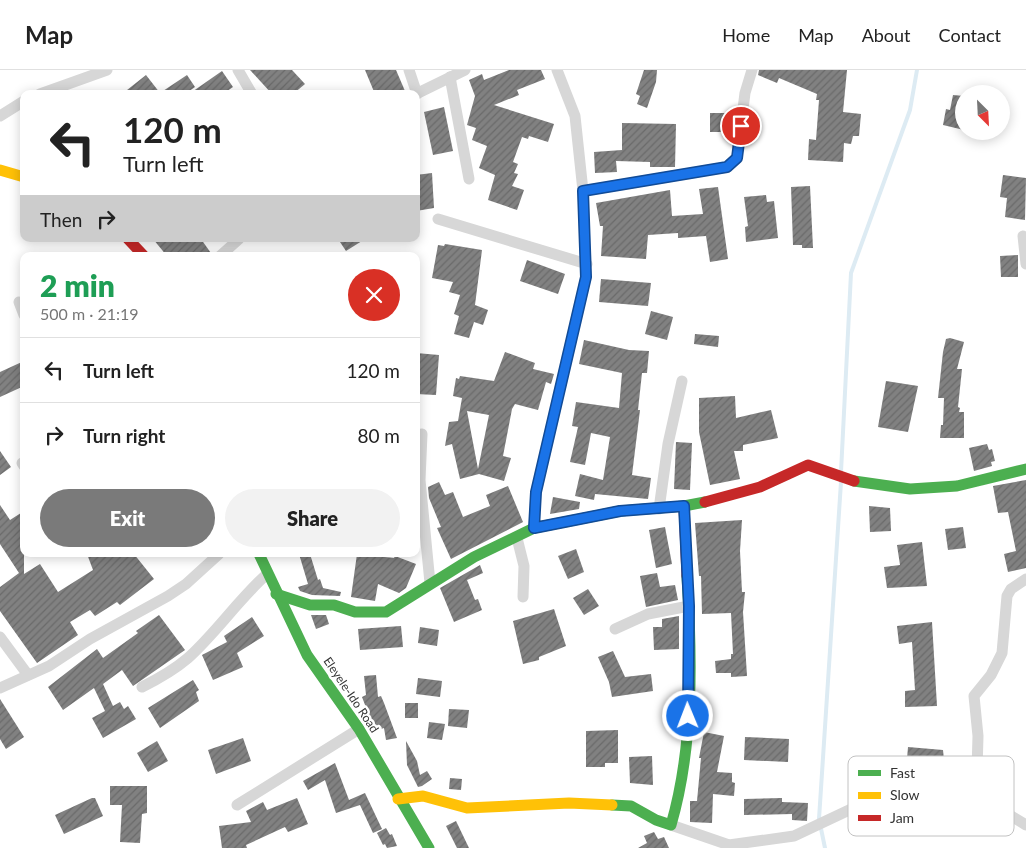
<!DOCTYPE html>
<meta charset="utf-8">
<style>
:root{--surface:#fff;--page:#f2f2f2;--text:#222;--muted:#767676;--line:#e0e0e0;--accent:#7a7a7a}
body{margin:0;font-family:Lato,sans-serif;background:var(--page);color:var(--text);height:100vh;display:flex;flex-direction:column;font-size:19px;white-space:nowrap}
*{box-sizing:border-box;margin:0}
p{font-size:16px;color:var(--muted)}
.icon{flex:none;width:28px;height:28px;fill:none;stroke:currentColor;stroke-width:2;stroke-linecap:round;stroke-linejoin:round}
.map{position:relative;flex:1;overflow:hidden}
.details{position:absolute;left:20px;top:182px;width:400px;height:305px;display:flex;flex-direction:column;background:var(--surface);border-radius:10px;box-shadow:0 2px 12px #0003}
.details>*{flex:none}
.banner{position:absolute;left:20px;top:20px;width:400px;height:152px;border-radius:10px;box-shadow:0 2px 12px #0003;background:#fff;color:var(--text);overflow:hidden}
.needle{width:32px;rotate:156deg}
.fabs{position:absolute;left:955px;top:15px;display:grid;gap:10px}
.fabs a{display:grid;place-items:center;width:55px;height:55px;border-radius:50%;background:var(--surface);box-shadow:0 2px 12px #0003;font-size:25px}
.pin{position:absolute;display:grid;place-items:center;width:42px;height:42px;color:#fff;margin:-21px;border:2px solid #fff;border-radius:50%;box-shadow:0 1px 5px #0007}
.me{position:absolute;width:55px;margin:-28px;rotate:359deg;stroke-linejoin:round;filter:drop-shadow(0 0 4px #0008)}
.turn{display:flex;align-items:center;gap:18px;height:105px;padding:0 20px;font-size:22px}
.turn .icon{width:65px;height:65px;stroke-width:2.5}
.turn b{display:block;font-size:35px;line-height:42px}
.then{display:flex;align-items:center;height:48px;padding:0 20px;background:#0003;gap:10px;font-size:19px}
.round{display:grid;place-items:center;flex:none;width:52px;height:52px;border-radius:26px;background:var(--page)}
.headline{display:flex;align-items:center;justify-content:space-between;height:85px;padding:0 20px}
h1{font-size:30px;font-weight:800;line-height:38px;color:#1e9e55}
.primary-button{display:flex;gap:10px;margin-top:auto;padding:10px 20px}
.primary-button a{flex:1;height:58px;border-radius:30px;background:var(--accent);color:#fff;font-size:20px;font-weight:800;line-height:58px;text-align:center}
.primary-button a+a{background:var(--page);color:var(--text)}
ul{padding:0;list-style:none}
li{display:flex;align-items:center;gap:15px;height:65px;padding:0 20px;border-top:1px solid var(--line)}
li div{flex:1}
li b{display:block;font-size:19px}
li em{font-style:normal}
header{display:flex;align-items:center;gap:30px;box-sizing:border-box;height:70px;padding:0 25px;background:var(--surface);border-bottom:1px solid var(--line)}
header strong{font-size:24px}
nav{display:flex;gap:28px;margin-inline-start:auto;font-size:18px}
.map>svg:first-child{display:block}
</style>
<header>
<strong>Map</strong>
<nav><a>Home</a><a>Map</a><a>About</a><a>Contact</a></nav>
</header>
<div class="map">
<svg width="1026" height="778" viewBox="0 0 1026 778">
<defs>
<pattern id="building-hatch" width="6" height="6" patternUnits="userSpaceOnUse" patternTransform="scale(1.25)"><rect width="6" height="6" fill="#818181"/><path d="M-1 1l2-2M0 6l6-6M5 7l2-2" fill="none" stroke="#6a6a6a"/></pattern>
</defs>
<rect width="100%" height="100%" fill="#fff"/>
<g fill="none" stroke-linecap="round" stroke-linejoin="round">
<g stroke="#ddebf3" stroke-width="4">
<polyline points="841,402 851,203 910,40 917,0"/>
<polyline points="825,778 819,749 841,412"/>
</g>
</g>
<g fill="url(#building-hatch)" fill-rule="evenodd">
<polygon points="250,0 292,0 305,14 293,24 272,24"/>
<polygon points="365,0 396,0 405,21 397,24 375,24"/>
<polygon points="509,0 541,0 545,9 517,20 519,25 494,35 554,54 548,72 529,66 528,69 522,67 513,92 518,94 514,103 518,104 512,116 524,120 517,140 488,130 495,105 479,98 487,76 472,70 476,58 467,55 475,26 469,10 482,4 484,10"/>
<polygon points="644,0 657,0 656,12 647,38 637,34 640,26 636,24"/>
<polygon points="759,0 847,0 843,42 861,44 859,66 853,66 851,74 844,73 843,92 808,90 809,69 816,70 819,30 816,30 817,24 779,8 777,13 758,5"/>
<polygon points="222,1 233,17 223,24 189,24"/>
<polygon points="146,5 160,23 187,5 195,17 185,24 122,24"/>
<polygon points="953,25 964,26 964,60 943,55 946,39 950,40"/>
<polygon points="444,37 453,81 433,85 424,42"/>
<rect x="710" y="43" width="22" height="19"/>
<polygon points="622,53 676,54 675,97 650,97 650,92 616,91 617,102 595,103 594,82 622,80"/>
<polygon points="432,103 434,138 416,141 416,105"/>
<polygon points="1003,105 1026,108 1025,150 1005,147 1007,128 1000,127"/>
<polygon points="810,116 813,178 802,178 802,175 793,175 791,117"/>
<polygon points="718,117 728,189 710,192 706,166 678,168 678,163 648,165 646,189 601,186 603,156 600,156 596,133 670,120 672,146 703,144 699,119"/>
<polygon points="766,125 767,132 774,131 778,168 746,172 745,157 748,156 744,127"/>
<polygon points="153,169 201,169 213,186 167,186"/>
<polygon points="338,169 365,169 346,181"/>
<polygon points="445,174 482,180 475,235 488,240 483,255 474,252 469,268 454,264 459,246 454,244 460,225 449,222 453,212 432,208 438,175 444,176"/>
<polygon points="1018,185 1018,207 1001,207 1000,186"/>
<polygon points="527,190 565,204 558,224 520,211"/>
<polygon points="601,209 651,213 648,236 599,232"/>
<polygon points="651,241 673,247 667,270 645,264"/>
<polygon points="695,264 719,266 718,277 694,274"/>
<polygon points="950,268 964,272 957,299 962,299 958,337 960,338 959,342 964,342 964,368 940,368 941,355 943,355 944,328 938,328 943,282 946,269"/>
<polygon points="584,270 629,280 649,281 647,303 642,303 638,340 640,340 632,405 651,408 648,429 595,424 594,430 575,426 580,404 603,410 610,367 591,363 585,395 570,392 578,357 572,356 576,332 619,338 622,303 579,294"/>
<path d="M505,282L535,293L533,299L554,304L551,314L546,312L538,340L515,334L512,339L503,386L511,388L504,411L479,404L460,409L452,374L445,376L449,352L458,351L462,328L453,326L456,308L459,309L460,306L494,311ZM467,341L489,345L478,399Z"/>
<polygon points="416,283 439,285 436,325 416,324"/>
<polygon points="24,291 24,316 0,327 0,302"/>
<polygon points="886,311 918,316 908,362 878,357"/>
<polygon points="735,326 736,348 771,340 778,368 743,375 743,381 734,381 740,409 710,415 699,362 699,328"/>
<polygon points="676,372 692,373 690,420 674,419"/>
<polygon points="987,374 989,380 992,379 995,391 991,392 992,396 974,401 969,378"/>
<polygon points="0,381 11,397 0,405"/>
<polygon points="1026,410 1026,498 1008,502 1004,484 1016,481 1008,442 998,443 993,416"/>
<polygon points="439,412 445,425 453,422 463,447 490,436 486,425 508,416 523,452 451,489 437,458 441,457 429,428 428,417"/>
<polygon points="553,427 580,432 579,439 550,444"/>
<polygon points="0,435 10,450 24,441 24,504 40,494 58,522 93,500 87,484 134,484 154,509 120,535 117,532 95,546 90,540 70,552 78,565 37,593 0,541 0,517 19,503 0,474"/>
<polygon points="869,436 890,438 891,461 870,462"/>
<polygon points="742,450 740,481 742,522 745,522 743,542 747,606 731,607 731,603 716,603 715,591 731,589 731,584 733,584 731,543 702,544 701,506 699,506 695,453"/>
<polygon points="665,457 672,494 656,498 649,460"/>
<polygon points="963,457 966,478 948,480 945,459"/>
<polygon points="922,472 927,516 887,518 884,497 900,495 897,475"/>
<polygon points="576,479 584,502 568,509 558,486"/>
<polygon points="299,484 310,484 318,510 320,509 323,518 341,522 340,526 312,525 300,521 298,517 308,514"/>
<polygon points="357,484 394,488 395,486 416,494 406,518 399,523 378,514 375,531 351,527"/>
<polygon points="480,495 483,503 467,510 475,530 478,529 482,540 454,552 440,518"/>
<polygon points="657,503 660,517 675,515 678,530 646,537 640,506"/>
<polygon points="588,519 599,536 584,545 573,528"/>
<polygon points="554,539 566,576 539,587 539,590 523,594 513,551"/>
<polygon points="159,545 185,580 133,616 122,600 103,614 113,636 120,632 124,639 128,636 136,649 103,668 92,648 105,641 94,618 63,640 48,617 97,579 103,588 138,563 136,561"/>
<polygon points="311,545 326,545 329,554 316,559"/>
<polygon points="679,546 679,579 654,580 653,557 662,557 662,549"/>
<polygon points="252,547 264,566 237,583 243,597 213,610 202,585 227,572 224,566"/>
<polygon points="932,552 937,636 905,637 905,621 915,620 912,572 899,574 897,556"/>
<polygon points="401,556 403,577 360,580 358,559"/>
<polygon points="420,557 439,560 437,576 418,573"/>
<polygon points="613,581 625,607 651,604 653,621 612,627 609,612 598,587"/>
<polygon points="376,605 378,627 381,626 384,633 397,668 386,670 384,658 375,661 362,627 366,625 364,606"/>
<polygon points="418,608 442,611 440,627 416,624"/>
<polygon points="193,610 199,620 196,622 199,631 160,658 148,638"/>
<polygon points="0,629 24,667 6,679 0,669"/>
<rect x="405" y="633" width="13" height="15"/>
<polygon points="449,639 469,640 467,658 448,656"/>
<polygon points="429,652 445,654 442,670 427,668"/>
<polygon points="618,660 618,693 605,693 605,697 586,697 586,661"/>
<polygon points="704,662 724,666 717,702 732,703 732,712 735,713 734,726 713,724 712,753 690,752 690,731 697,731 701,688 699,688"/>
<polygon points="745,667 789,669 788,692 744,690"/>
<polygon points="243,668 251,691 216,704 208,680"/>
<polygon points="157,671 168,691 148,702 137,683"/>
<polygon points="406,671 417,691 420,705 427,701 432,709 422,716 418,717 407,695"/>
<polygon points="908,677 943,680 944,690 948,690 948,707 953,706 956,734 936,736 935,726 913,729 910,703 902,703 903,689 907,689"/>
<polygon points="652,686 653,715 630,713 629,687"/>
<polygon points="335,693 349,730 365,723 382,759 373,763 360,735 336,743 325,710 308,720 303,711"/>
<polygon points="450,708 462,709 461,720 449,719"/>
<polygon points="110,716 147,716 147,743 142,744 140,773 120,772 122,735 110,735"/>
<polygon points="92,728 95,728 103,746 64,764 55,745"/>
<polygon points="297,728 308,754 288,762 285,757 246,775 247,778 222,778 219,756 251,752 246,741 263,732 267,740"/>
<polygon points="782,728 782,732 808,733 807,751 792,750 792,744 744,745 744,729"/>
<polygon points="456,751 469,778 457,778 446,756"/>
<polygon points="386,758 390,765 392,764 397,776 387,778 385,774 383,775 377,763"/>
<polygon points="654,762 658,769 664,767 669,778 638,778 647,773 644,766"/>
</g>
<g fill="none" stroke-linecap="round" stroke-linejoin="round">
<g stroke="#d7d7d7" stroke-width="11">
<polyline points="238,0 252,24"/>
<polyline points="409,0 417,24"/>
<polyline points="450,7 469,109"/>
<polyline points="40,24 107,0"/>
<polyline points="416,24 465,0"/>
<polyline points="0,46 24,31"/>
<polyline points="583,121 727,97 737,87 745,23 752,0"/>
<polyline points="438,149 587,194"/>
<polyline points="1023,166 1026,194"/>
<polyline points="220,186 239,169"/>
<polyline points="19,232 24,245"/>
<polyline points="422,364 420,410 430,513"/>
<polyline points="22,393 24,396"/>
<polyline points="659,439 668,374 682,311"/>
<polyline points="534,458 536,422 586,207 583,121 575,46 557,0"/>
<polyline points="517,468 524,496 523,527"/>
<polyline points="1026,509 1011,519 1007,526 1002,583 991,605 974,626 978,666 977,701 984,721 995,736 1026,755"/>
<polyline points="615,559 648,544 689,536"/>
<polyline points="0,567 28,605"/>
<path d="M142,617C158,609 174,600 188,588C216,563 238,530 267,504"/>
<polyline points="0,618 49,596 90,569 168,526 186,514 219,484"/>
<polyline points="237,735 359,659"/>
<polyline points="671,755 729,775 794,766 864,733"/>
</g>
<g stroke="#4caf50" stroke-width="11">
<polyline points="854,411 910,419 957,416 1026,399"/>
<polyline points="259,484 307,585 359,659 429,778"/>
<polyline points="276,524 310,535 334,535 355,542 386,542 474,487 534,458 620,441 684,436 705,432"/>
<path d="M612,735L631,736L656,750L671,755C694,676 692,587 687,506"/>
</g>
<g stroke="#ffc107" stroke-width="11">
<polyline points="0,100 24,107"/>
<polyline points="398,729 423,726 467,738 569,733 612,735"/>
</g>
<g stroke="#c62828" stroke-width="11">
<polyline points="128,169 144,186"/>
<polyline points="705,432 760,417 808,395 854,411"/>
<polyline points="684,436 687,506"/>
</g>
</g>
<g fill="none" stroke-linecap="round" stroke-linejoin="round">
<g stroke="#114b97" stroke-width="12">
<polyline id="route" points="688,646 689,536 684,436 620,441 534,458 536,422 586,207 583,121 727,97 737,88 741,56"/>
</g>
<use href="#route" stroke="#1a73e8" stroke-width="9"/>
</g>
<g text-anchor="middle" stroke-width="5" stroke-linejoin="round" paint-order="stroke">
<g font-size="12" fill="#333" stroke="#fff">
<text transform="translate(351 625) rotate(56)" y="4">Eleyele-Ido Road</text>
</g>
</g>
<rect x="848" y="686" width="166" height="80" rx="8" fill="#fff" stroke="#c2c2c2" stroke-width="1"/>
<rect x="858" y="700" width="23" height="6" fill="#4caf50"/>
<rect x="858" y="722" width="23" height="7" fill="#ffc107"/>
<rect x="858" y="745" width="23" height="6" fill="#c62828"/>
<g font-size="14" fill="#333">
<text x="890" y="708">Fast</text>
<text x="890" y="730">Slow</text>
<text x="890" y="753">Jam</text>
</g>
</svg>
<div class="fabs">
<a><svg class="needle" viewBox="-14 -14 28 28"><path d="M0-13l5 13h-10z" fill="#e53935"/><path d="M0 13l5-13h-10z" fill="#767676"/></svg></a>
</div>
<div class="pin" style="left:741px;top:56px;background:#d93025"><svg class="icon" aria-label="arrive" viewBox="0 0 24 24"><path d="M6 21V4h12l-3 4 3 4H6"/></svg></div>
<svg class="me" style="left:688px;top:646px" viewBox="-20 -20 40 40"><circle r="17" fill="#1a73e8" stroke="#fff" stroke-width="3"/><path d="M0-11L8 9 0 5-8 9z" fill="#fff"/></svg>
<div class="banner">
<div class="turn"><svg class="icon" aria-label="left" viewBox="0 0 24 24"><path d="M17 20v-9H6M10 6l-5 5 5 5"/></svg><div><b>120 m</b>Turn left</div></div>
<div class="then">Then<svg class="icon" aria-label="right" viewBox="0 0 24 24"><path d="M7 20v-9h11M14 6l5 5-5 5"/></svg></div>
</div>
<section class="details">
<div class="headline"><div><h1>2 min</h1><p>500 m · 21:19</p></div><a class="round" style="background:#d93025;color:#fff"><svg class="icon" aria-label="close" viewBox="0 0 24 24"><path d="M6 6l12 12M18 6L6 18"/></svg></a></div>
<ul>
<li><svg class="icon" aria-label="left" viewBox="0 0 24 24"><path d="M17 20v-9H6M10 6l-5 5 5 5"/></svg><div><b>Turn left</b></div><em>120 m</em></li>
<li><svg class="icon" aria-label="right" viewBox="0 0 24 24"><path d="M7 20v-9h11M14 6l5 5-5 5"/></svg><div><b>Turn right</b></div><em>80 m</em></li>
</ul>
<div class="primary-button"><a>Exit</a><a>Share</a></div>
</section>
</div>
